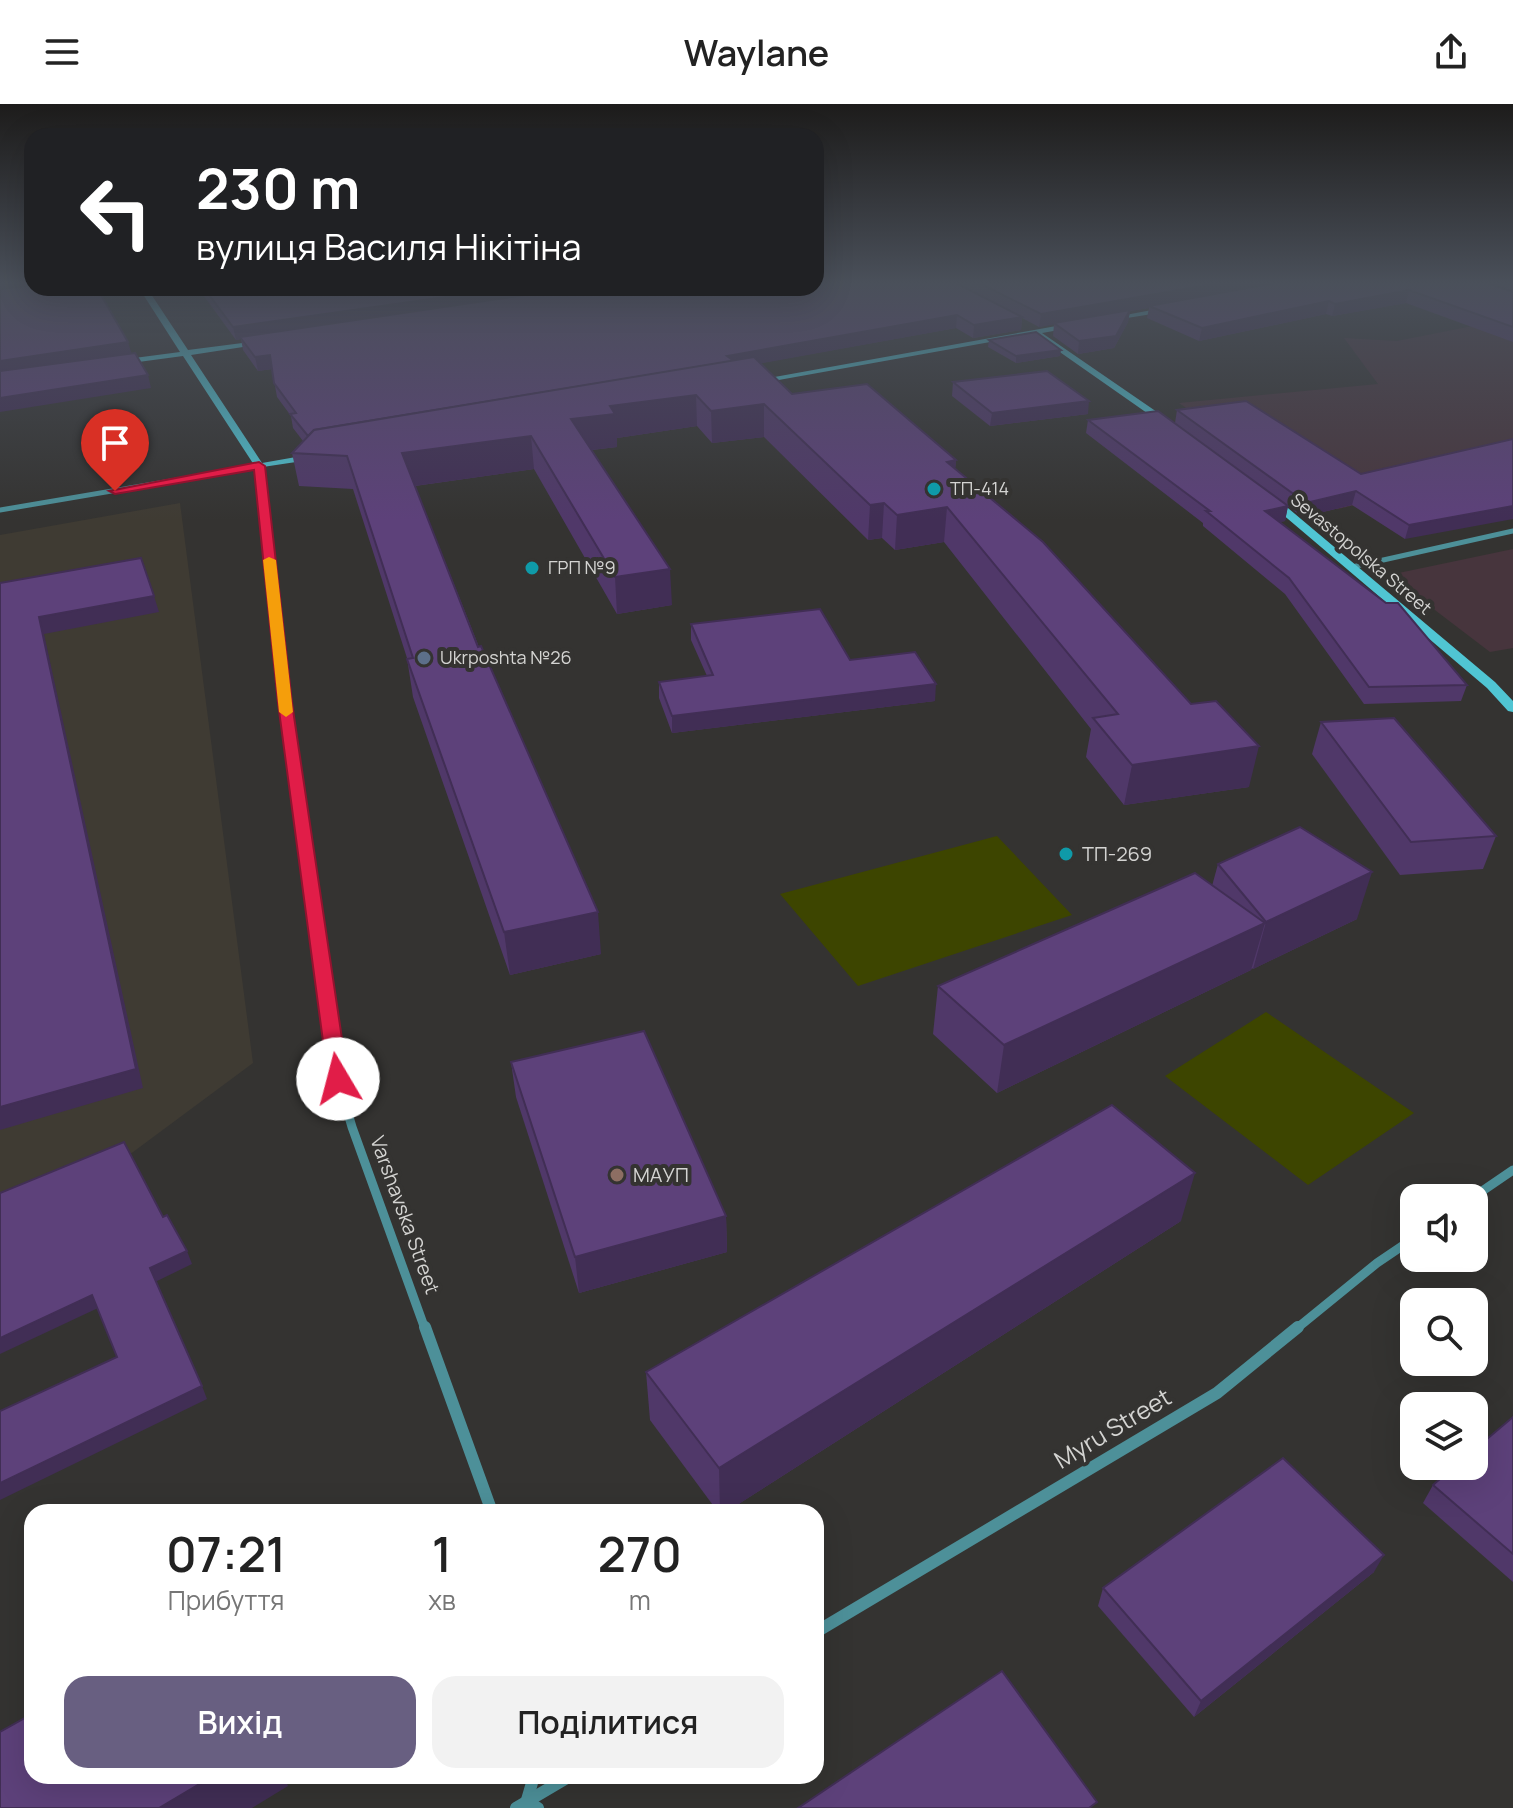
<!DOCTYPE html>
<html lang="uk">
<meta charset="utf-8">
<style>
:root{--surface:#fff;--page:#f2f2f2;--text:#222;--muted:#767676;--accent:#685f81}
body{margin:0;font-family:Manrope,sans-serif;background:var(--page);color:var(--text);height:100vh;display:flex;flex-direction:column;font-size:30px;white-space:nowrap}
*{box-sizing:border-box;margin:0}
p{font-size:26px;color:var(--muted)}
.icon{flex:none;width:44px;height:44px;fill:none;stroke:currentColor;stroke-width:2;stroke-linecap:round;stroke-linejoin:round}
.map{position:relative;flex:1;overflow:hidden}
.side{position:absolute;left:24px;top:1400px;width:800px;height:280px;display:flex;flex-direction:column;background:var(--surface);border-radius:24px;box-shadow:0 8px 32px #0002}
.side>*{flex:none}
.guide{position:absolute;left:24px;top:24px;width:800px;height:168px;border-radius:24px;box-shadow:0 8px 32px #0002;background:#202124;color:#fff;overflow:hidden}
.buttons{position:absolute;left:1400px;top:1080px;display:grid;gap:16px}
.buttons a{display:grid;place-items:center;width:88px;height:88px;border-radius:16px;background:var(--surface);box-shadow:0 8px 32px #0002;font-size:40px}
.pin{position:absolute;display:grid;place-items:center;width:68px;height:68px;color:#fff;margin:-82px -34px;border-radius:50% 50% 50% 0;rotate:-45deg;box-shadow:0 0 8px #0007}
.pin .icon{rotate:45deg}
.me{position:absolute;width:88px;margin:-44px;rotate:352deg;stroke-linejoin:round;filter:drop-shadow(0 0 6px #0008)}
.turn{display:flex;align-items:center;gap:28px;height:168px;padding:0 40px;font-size:36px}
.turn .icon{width:104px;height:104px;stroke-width:2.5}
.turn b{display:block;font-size:56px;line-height:68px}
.eta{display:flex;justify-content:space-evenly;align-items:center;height:136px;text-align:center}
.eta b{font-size:48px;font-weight:600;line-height:56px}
.cta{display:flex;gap:16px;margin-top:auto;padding:16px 40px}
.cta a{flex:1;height:92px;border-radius:24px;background:var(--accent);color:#fff;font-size:32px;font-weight:600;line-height:92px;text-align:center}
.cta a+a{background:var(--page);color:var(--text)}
header{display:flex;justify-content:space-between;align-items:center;height:104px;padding:0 40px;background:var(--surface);font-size:36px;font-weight:600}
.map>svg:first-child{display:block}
</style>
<header><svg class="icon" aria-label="menu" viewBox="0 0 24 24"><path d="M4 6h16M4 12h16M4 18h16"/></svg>Waylane<svg class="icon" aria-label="share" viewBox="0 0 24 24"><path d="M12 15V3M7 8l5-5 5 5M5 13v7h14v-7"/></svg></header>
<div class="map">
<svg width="1513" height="1704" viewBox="0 0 1513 1704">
<rect width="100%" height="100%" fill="#343331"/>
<polygon fill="#3f3b33" points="180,399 253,959 129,1051 0,1105 0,431"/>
<g fill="#47353d">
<polygon points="1513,214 1513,364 1338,405 1316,394 1179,299 1378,280 1344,234 1397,237"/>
<polygon points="1513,445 1513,544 1490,548 1389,471"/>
</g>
<g fill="#3d4500">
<polygon points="997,732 1072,811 858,882 780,790"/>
<polygon points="1266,908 1414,1009 1308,1081 1165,972"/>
</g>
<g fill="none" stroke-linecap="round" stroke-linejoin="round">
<g stroke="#4d9099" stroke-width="5">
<polyline points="0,406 259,362 282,569"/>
<polyline points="1352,463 1513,427"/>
</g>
<polyline stroke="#4d9099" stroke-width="7" points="281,567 321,855"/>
<g stroke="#4d9099" stroke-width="9">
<polyline points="321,853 338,975 352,1023 425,1225"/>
<polyline points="1472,1094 1513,1066"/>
<polyline points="1296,1225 1377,1159 1414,1134"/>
</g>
<g stroke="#4d9099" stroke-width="12">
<polyline points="425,1223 492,1408"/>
<polyline points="816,1528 1217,1289 1298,1223"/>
<polyline points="527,1696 534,1672"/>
<polyline points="527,1697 538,1704"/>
<polyline points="516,1704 570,1672"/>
</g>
<g fill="#50c5d3" fill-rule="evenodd">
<polygon points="139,184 147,184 188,246 265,236 262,240 191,251 262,359 313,350 318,353 316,355 256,364 183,252 116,261 115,259 119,256 180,248"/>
<polygon points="1168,203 1171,207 1108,217 1104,215"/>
<polygon points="1073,219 1076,223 1042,229 1173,319 1173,323 1167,323 1034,230 757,280 753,277"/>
<polygon points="1268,394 1276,394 1495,578 1513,597 1513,608 1508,607 1487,584 1268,398"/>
</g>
</g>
<g fill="#503869">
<polygon points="816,177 1513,177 1513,238 1406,199 1332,212 1326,210 1199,237 1147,214 1149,204 1130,207 1128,218 1114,244 1078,250 1053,232 1054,220 1039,223 1022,214 1021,226 973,234 956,224 760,259 792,290 956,356 955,365 1249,683 1124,701 1086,653 1091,625 944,438 895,446 882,434 868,436 764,333 712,339 697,322 617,334 617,343 592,346 672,501 617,510 534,365 415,382 601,850 510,871 413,593 407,554 353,385 299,382 292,349 303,337 293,324 291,312 277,293 272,265 258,267 243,246 241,235 236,236 198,184 816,184"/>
<polygon points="989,236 1060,252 1016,259 988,243"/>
<polygon points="953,278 1088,310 990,322 952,292"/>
<polygon points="1177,306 1361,370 1513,335 1405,435 1352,401 1302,413 1288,402 1285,417 1279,418 1467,581 1461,597 1364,600 1285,490 1203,422 1203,419 1086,329 1088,316 1259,381 1175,319"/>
<polygon points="691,520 850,556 935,597 672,629 659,594 659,578 707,572 691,536"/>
<polygon points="1321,618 1496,732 1483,765 1400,771 1312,650"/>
<polygon points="1218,760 1357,815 1253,865 1252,864 1251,866 997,989 933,930 938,882 1212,782"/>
<polygon points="511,958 726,1112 727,1148 579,1189 516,993"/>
<polygon points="1181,1117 726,1408 718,1408 650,1316 646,1268"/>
<polygon points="1513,1313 1513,1478 1423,1399 1433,1381"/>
<polygon points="1374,1468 1194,1613 1098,1502 1103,1484"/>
</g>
<g fill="#412e55">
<polygon points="0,177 32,177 32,184 0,187"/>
<polygon points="1231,177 1298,177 1149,202 1149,204 1130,207 1128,218 1114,244 1078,250 1079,237 1129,207 1039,223 1041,210"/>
<polygon points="509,184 596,184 240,233 241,235 236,236 233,223"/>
<polygon points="1409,186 1406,199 1332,212 1335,200"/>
<polygon points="1329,197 1326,210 1199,237 1202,224"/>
<polygon points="957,211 956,224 741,263 727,252"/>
<polygon points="1022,213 1021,226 973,234 974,221"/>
<polygon points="128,238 132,251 0,270 0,257"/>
<polygon points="1061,246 1060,252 1016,259 1016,252"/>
<polygon points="270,251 272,265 258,267 255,253"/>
<polygon points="148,271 151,284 0,308 0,294"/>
<polygon points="696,291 697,322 617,334 617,343 574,348 571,315 610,302"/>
<polygon points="1089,297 1088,310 990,322 992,309"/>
<polygon points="764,300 764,333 712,339 711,307"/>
<polygon points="531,332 534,365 407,383 402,349"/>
<polygon points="956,356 953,390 947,358"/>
<polygon points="1356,387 1352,401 1302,413 1306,399"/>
<polygon points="884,399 882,434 868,436 870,401"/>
<polygon points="1288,402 1285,417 1262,422 1265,407"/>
<polygon points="1513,402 1513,415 1405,435 1409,421"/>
<polygon points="947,403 944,438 895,446 897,411"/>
<polygon points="670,465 672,501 617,510 615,473"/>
<polygon points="154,492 159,508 44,530 143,984 0,1026 0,1003 39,513"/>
<polygon points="936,580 935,597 672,629 672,612"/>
<polygon points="1259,642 1249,683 1124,701 1132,661"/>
<polygon points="1372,768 1357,815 1253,865 1266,818"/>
<polygon points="598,808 601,850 510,871 504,828"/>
<polygon points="1265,819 1251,866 997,989 1004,941"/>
<polygon points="1195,1069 1181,1117 726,1408 720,1408 719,1364"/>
<polygon points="726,1112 727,1148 579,1189 575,1153"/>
<polygon points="187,1147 192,1160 155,1178 150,1164"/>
<polygon points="92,1191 98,1204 0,1250 0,1234"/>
<polygon points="202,1282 207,1295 0,1396 0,1379"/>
<polygon points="1384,1451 1374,1468 1194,1613 1201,1597"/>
<polygon points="213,1672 284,1672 288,1682 252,1704 159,1704"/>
</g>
<g fill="#5d417a" stroke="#412e55" stroke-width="2">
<polygon points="816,177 952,177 1022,213 974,221 957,211 727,252 734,257 314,326 308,332 290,310 296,309 274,279 270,251 255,253 240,233 573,184 816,184"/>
<polygon points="975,177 1231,177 1041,210"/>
<polygon points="1285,177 1482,177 1513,188 1513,223 1409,186 1335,200 1329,197 1202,224 1149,202"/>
<polygon points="32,181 32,184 97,184 128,238 0,257 0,185"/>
<polygon points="204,184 509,184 233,223"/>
<polygon points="1130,206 1116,232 1079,237 1054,219"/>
<polygon points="1036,228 1061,246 1016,252 989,236"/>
<polygon points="135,249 148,271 0,294 0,267"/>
<polygon points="754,253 792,290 867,280 956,356 947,358 1043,438 1191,600 1216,597 1259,642 1132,661 1093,614 1118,610 947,403 897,411 884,399 870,401 764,300 711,307 696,291 610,302 615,310 571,315 670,465 615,473 531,332 402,349 478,543 481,542 598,808 504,828 407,555 413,554 347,352 292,349 314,326"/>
<polygon points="1047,267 1089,297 992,309 953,278"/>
<polygon points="1246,297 1361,370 1513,335 1513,402 1409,421 1356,387 1306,399 1177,306"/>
<polygon points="1158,307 1288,402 1265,407 1386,499 1398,499 1467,581 1369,583 1289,474 1206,407 1210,407 1088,316"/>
<polygon points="141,454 154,492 39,513 136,965 0,1003 0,479"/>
<polygon points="820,505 850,556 915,548 936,580 672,612 659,578 713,571 691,520"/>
<polygon points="1394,614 1496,732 1411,738 1321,618"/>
<polygon points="1300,723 1372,768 1266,818 1218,760"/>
<polygon points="1195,769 1265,819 1004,941 938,882"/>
<polygon points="644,927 726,1112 575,1153 511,958"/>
<polygon points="1112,1001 1195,1069 719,1364 646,1268"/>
<polygon points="124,1038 163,1113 167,1111 187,1147 150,1164 202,1282 0,1379 0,1307 117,1253 92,1191 0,1234 0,1089"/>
<polygon points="1513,1313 1513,1450 1433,1381 1455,1362 1474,1362 1474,1346"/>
<polygon points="1283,1354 1384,1451 1201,1597 1103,1484"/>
<polygon points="1002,1567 1097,1698 1089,1704 798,1704"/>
<polygon points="32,1610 32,1672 213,1672 159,1704 0,1704 0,1628"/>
</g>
<linearGradient id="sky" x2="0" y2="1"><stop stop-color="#1d1c1b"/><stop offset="0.43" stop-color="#4a505a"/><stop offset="1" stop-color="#4a505a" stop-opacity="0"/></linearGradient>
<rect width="1513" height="416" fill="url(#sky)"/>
<polygon fill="#e11d48" stroke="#92132f" stroke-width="2" points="259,358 265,362 292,599 348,975 338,982 328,975 278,599 254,366 115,390 109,387"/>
<polygon fill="#f59e0b" points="269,453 276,456 293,608 286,613 279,608 263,456"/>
<g fill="#0f9aa8" stroke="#343331" stroke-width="3">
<circle cx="934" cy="385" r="8"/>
<circle cx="532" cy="464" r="8"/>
<circle cx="1066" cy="750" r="8"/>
</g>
<circle fill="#5c6f8a" stroke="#343331" stroke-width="3" cx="424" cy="554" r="8"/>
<circle fill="#8d6e63" stroke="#343331" stroke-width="3" cx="617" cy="1071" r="8"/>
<g text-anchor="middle" stroke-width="8" stroke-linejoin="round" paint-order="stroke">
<g font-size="18" fill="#d4d4d2" stroke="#343331" text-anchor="start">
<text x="950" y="391">ТП-414</text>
<text x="548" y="470">ГРП №9</text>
<text x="440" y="560">Ukrposhta №26</text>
</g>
<g font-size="18" fill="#d4d4d2" stroke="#343331">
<text transform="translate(1361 450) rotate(40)" y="6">Sevastopolska Street</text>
</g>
<g font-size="20" fill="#d4d4d2" stroke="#343331" text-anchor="start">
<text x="1082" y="757">ТП-269</text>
<text x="633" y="1078">МАУП</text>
</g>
<g font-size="20" fill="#d4d4d2" stroke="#343331">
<text transform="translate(405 1111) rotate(70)" y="7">Varshavska Street</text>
</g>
<g font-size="24" fill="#d4d4d2" stroke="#343331">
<text transform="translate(1113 1325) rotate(-31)" y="8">Myru Street</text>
</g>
</g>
</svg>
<div class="buttons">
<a><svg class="icon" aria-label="sound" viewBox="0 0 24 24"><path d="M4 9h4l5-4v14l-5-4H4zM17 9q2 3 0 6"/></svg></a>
<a><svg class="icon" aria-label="search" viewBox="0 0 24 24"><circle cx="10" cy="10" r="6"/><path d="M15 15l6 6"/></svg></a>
<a><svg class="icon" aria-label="layers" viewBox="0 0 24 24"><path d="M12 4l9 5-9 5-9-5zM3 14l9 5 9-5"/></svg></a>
</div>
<div class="pin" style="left:115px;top:387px;background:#d93025"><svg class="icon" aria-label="arrive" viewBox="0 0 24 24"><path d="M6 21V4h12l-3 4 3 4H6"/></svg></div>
<svg class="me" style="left:338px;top:975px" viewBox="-20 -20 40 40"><circle r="19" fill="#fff"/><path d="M0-13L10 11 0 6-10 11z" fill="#e11d48"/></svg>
<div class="guide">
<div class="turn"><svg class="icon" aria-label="left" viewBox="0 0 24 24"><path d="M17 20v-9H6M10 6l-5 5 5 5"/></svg><div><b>230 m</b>вулиця Василя Нікітіна</div></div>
</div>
<section class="side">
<div class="eta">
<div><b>07:21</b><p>Прибуття</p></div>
<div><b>1</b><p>хв</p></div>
<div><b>270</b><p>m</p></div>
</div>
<div class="cta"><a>Вихід</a><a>Поділитися</a></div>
</section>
</div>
